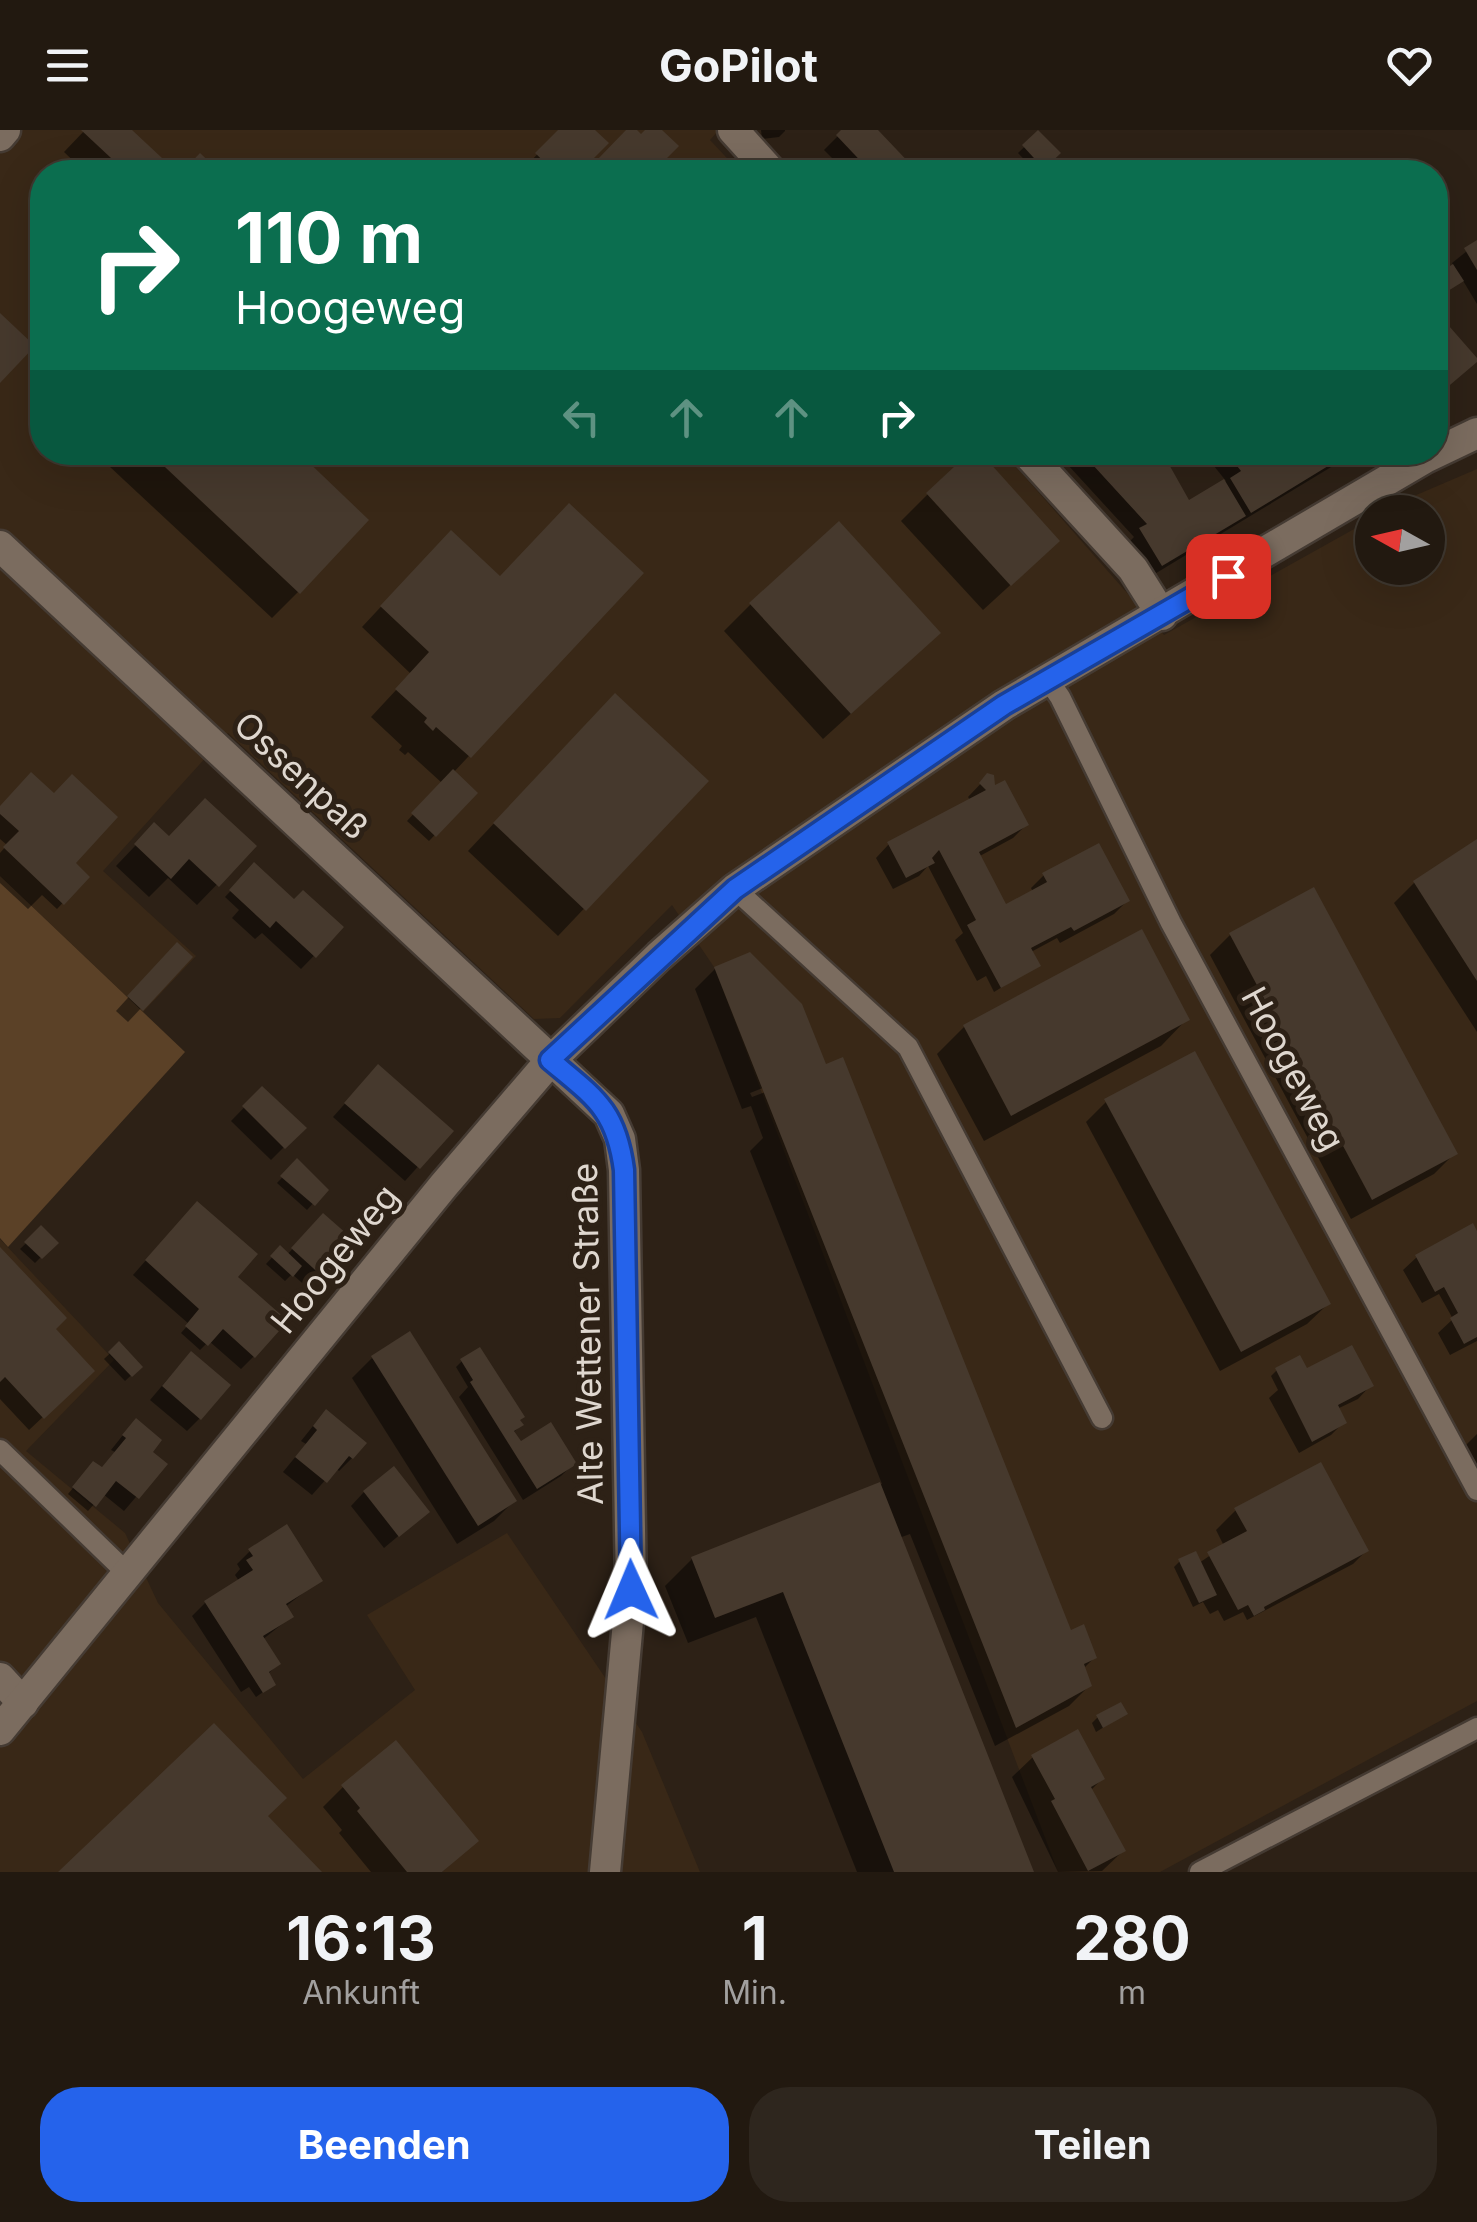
<!DOCTYPE html>
<html lang="de">
<meta charset="utf-8">
<style>
:root{--surface:#221910;--page:#2e261e;--text:#f1f3f6;--muted:#a2a09f;--line:#3f3830;--accent:#2563eb}
body{margin:0;font-family:Inter,sans-serif;background:var(--page);color:var(--text);height:100vh;display:flex;flex-direction:column;font-size:38px;white-space:nowrap}
*{box-sizing:border-box;margin:0}
p{font-size:32px;color:var(--muted)}
.icon{flex:none;width:55px;height:55px;fill:none;stroke:currentColor;stroke-width:2;stroke-linecap:round;stroke-linejoin:round}
.map{position:relative;height:1742px;overflow:hidden}
.details{display:flex;flex-direction:column;background:var(--surface);flex:1}
.details>*{flex:none}
.banner{position:absolute;left:30px;top:30px;width:1418px;height:305px;border-radius:40px;box-shadow:0 10px 40px #0002,0 0 0 2px var(--line);background:#0b6e4f;color:#fff;overflow:hidden}
.needle{width:65px;rotate:278deg}
.fabs{position:absolute;left:1355px;top:365px;display:grid;gap:20px}
.fabs a{display:grid;place-items:center;width:90px;height:90px;border-radius:50%;background:var(--surface);box-shadow:0 10px 40px #0002,0 0 0 2px var(--line);font-size:50px}
.pin{position:absolute;display:grid;place-items:center;width:85px;height:85px;color:#fff;margin:-42px;border-radius:20px;box-shadow:0 5px 15px #0006}
.me{position:absolute;width:110px;margin:-55px;rotate:359deg;stroke-linejoin:round;filter:drop-shadow(0 0 8px #0008)}
.turn{display:flex;align-items:center;gap:35px;height:210px;padding:0 40px;font-size:45px}
.turn .icon{width:130px;height:130px;stroke-width:2.5}
.turn b{display:block;font-size:70px;line-height:85px}
.lanes{display:flex;align-items:center;height:95px;padding:0 40px;background:#0003;justify-content:center;gap:50px;direction:ltr}
.lanes .off{opacity:.35}
.eta{display:flex;justify-content:space-evenly;align-items:center;height:170px;text-align:center}
.eta b{font-size:60px;font-weight:700;line-height:70px}
.action{display:flex;gap:20px;margin-top:auto;padding:20px 40px}
.action a{flex:1;height:115px;border-radius:40px;background:var(--accent);color:#fff;font-size:40px;font-weight:700;line-height:115px;text-align:center}
.action a+a{background:var(--page);color:var(--text)}
header{display:flex;justify-content:space-between;align-items:center;height:130px;padding:0 40px;background:var(--surface);font-size:45px;font-weight:700}
.map>svg:first-child{display:block}
</style>
<header><svg class="icon" aria-label="menu" viewBox="0 0 24 24"><path d="M4 6h16M4 12h16M4 18h16"/></svg>GoPilot<svg class="icon" aria-label="heart" viewBox="0 0 24 24"><path d="M12 20l-8-8c-3-5 5-10 8-4 3-6 11-1 8 4z"/></svg></header>
<div class="map">
<svg width="1477" height="1742" viewBox="0 0 1477 1742">
<rect width="100%" height="100%" fill="#2d2116"/>
<g fill="#392817">
<polygon points="0,0 719,0 710,10 740,42 42,42 42,322 1004,323 1164,505 1372,389 1372,438 1428,438 1428,382 1383,382 1414,366 1477,339 1477,1571 1160,1742 1058,1742 714,837 672,775 560,888 534,889 228,603 103,741 196,826 143,882 0,746"/>
<polygon points="0,1109 114,1230 26,1321 125,1403 158,1473 303,1649 415,1560 367,1485 507,1403 642,1602 700,1742 0,1742"/>
</g>
<polygon fill="#5b4127" points="0,746 185,922 8,1117 0,1108"/>
<g fill="#0007" fill-rule="evenodd">
<polygon points="85,0 128,0 174,42 85,42 64,22"/>
<polygon points="561,0 592,0 605,13 577,42 529,42 524,38"/>
<polygon points="629,0 641,7 648,0 659,0 663,29 677,42 588,42"/>
<polygon points="761,0 785,0 785,1 779,7 762,9"/>
<polygon points="844,0 874,0 912,40 909,42 846,42 824,20"/>
<polygon points="1039,3 1058,23 1036,42 1018,23"/>
<polygon points="1477,113 1477,174 1462,149 1435,169 1435,149 1454,137 1452,133"/>
<polygon points="1449,199 1463,243 1435,267 1435,212"/>
<polygon points="94,322 294,322 298,462 272,488"/>
<polygon points="880,322 900,322 885,336 876,326"/>
<polygon points="1159,322 1188,373 1226,351 1214,336 1227,322 1265,322 1269,328 1278,322 1356,322 1148,448 1128,413 1134,407 1057,323"/>
<polygon points="1207,322 1223,322 1211,330"/>
<polygon points="928,364 1030,437 983,480 901,391"/>
<polygon points="431,423 499,449 640,443 453,643 475,663 429,711 407,691 442,653 408,622 405,625 399,620 402,616 371,587 411,544 362,497"/>
<polygon points="751,474 911,529 823,609 724,501"/>
<polygon points="589,592 705,651 558,806 468,721"/>
<polygon points="988,646 994,659 1026,695 1013,708 978,727 1005,777 1033,762 1031,758 1044,745 1127,771 1114,784 1060,813 1057,808 1031,822 1037,836 994,862 986,846 977,851 955,810 963,803 928,736 919,746 893,759 876,728 889,714 971,671 968,667"/>
<polygon points="53,666 52,754 87,747 57,779 42,765 28,779 0,753 0,723 7,715 0,709 0,679"/>
<polygon points="154,696 168,709 254,716 197,775 168,748 149,767 116,736"/>
<polygon points="1477,712 1477,902 1394,773 1414,753"/>
<polygon points="254,736 294,773 341,798 301,839 262,803 255,809 232,788 239,780 225,767"/>
<polygon points="1141,803 1187,889 1161,916 984,1011 937,924 964,897"/>
<polygon points="1230,805 1454,1024 1434,1044 1351,1089 1210,825"/>
<path d="M750,825L800,875L825,939L843,932L1069,1503L1083,1498L1094,1528L1083,1539L1089,1556L1069,1576L995,1616L910,1404L899,1408L1031,1742H857L756,1487L688,1513L665,1456L692,1429L882,1354L750,1021L763,1008L751,976L742,979L695,859L715,839ZM803,942V948L752,967L750,963Z"/>
<polygon points="189,827 128,892 116,881 164,828"/>
<polygon points="365,951 450,1001 405,1051 333,987"/>
<polygon points="262,959 303,998 271,1030 231,991"/>
<polygon points="1106,972 1328,1174 1307,1194 1220,1241 1086,992"/>
<polygon points="297,1032 325,1060 307,1080 277,1053"/>
<polygon points="184,1087 234,1147 254,1226 241,1239 209,1211 200,1220 181,1203 189,1194 133,1145"/>
<polygon points="41,1099 55,1113 35,1133 20,1119"/>
<polygon points="310,1099 322,1146 309,1159 292,1144 285,1151 266,1134 280,1119 287,1125"/>
<polygon points="1477,1106 1477,1211 1450,1225 1438,1203 1453,1189 1439,1164 1422,1173 1403,1140 1417,1127"/>
<polygon points="0,1120 52,1200 92,1241 29,1300 0,1269"/>
<polygon points="119,1215 140,1237 125,1251 104,1229"/>
<polygon points="372,1228 514,1371 494,1391 457,1414 352,1248"/>
<polygon points="462,1231 521,1295 513,1303 520,1315 574,1333 561,1346 523,1370 459,1267 468,1257 456,1237"/>
<polygon points="178,1237 200,1288 187,1301 150,1270"/>
<polygon points="1277,1240 1371,1255 1358,1269 1337,1279 1344,1292 1331,1305 1299,1323 1269,1268 1278,1260 1271,1246"/>
<polygon points="313,1296 352,1328 339,1341 336,1338 312,1365 283,1342 306,1314 301,1311"/>
<polygon points="1477,1304 1477,1344 1463,1318"/>
<polygon points="123,1305 164,1334 124,1381 103,1364 88,1381 68,1364 88,1340 100,1340 115,1322 111,1320"/>
<polygon points="364,1362 427,1382 384,1418 351,1376"/>
<polygon points="1236,1380 1366,1421 1353,1434 1247,1490 1243,1482 1224,1491 1218,1480 1210,1484 1203,1472 1193,1477 1174,1437 1180,1431 1199,1433 1224,1416 1216,1400"/>
<polygon points="250,1421 320,1450 285,1477 291,1487 262,1510 278,1534 267,1545 273,1555 256,1567 249,1557 241,1562 192,1486 205,1473 239,1451 235,1445 240,1439 237,1434"/>
<polygon points="1125,1584 1096,1602 1092,1593 1098,1587"/>
<polygon points="1033,1627 1102,1649 1090,1661 1123,1721 1102,1741 1058,1742 1012,1647"/>
<polygon points="343,1657 476,1711 442,1742 371,1742 339,1703 342,1700 323,1677"/>
</g>
<g fill="#46392d">
<polygon points="81,0 132,0 177,42 126,42"/>
<polygon points="558,0 595,0 609,13 580,42 555,42 535,23"/>
<polygon points="626,0 637,0 641,4 645,0 662,0 679,16 666,29 681,42 610,42 597,30"/>
<polygon points="841,0 878,0 916,40 913,42 871,42 836,5"/>
<polygon points="1038,0 1061,23 1044,39 1022,15"/>
<polygon points="200,23 220,42 182,42"/>
<polygon points="1477,110 1477,140 1464,118"/>
<polygon points="1453,134 1464,151 1435,169 1435,146"/>
<polygon points="0,183 35,216 0,253"/>
<polygon points="1449,196 1477,228 1477,232 1437,266 1435,208"/>
<polygon points="149,322 298,322 369,390 300,464"/>
<polygon points="970,322 980,322 1060,411 1011,456 926,363"/>
<polygon points="1081,322 1162,322 1189,370 1224,349 1246,386 1162,436 1139,398 1147,394"/>
<polygon points="1226,322 1270,324 1351,322 1251,383 1230,348 1241,341"/>
<polygon points="569,373 644,443 471,628 436,597 433,601 424,592 427,588 395,559 429,522 380,476 451,400 500,446"/>
<polygon points="839,391 941,503 851,584 749,473"/>
<polygon points="615,563 709,651 586,781 493,693"/>
<polygon points="453,639 478,663 436,707 411,683"/>
<polygon points="31,642 54,663 72,644 118,687 76,733 90,747 64,775 3,717 19,701 0,684 0,676"/>
<polygon points="987,643 994,645 995,655 1005,650 1029,695 979,722 1006,774 1047,752 1042,743 1099,713 1130,771 1074,801 1071,797 1031,818 1041,836 1001,858 967,795 976,790 939,720 932,728 935,733 906,748 887,712 986,660 979,653"/>
<polygon points="205,668 257,716 219,757 189,729 171,749 134,714 154,692 169,706"/>
<polygon points="1477,709 1477,851 1413,751"/>
<polygon points="254,732 294,769 303,760 344,797 316,828 276,791 270,798 229,760"/>
<polygon points="1314,757 1458,1024 1372,1070 1229,803"/>
<polygon points="1142,799 1190,890 1011,986 963,895"/>
<polygon points="177,812 193,827 143,881 127,866"/>
<polygon points="750,822 802,874 826,934 843,927 1071,1500 1084,1494 1097,1528 1084,1534 1092,1556 1016,1598 714,837"/>
<polygon points="1195,921 1331,1174 1241,1222 1104,969"/>
<polygon points="378,934 454,1001 420,1039 344,973"/>
<polygon points="262,956 307,998 285,1019 242,976"/>
<polygon points="297,1028 329,1060 315,1076 280,1046"/>
<polygon points="197,1071 258,1124 238,1147 288,1191 255,1228 223,1199 208,1216 185,1196 199,1179 145,1130"/>
<polygon points="323,1083 356,1112 324,1148 291,1118"/>
<polygon points="1473,1093 1477,1101 1477,1207 1464,1214 1450,1188 1458,1183 1444,1157 1435,1162 1415,1125"/>
<polygon points="41,1095 59,1113 42,1129 24,1112"/>
<polygon points="280,1115 302,1136 293,1147 270,1126"/>
<polygon points="0,1117 67,1188 56,1199 95,1241 44,1289 5,1247 0,1252"/>
<polygon points="410,1201 517,1371 478,1396 371,1226"/>
<polygon points="119,1211 143,1237 132,1247 108,1222"/>
<polygon points="1352,1215 1374,1256 1338,1275 1347,1293 1312,1312 1275,1238 1300,1225 1307,1238"/>
<polygon points="480,1217 525,1287 520,1290 524,1295 514,1301 521,1311 551,1292 577,1334 537,1359 470,1252 473,1250 460,1229"/>
<polygon points="191,1221 231,1255 201,1290 162,1256"/>
<polygon points="326,1279 367,1313 353,1329 349,1326 327,1353 295,1327 317,1300 313,1296"/>
<polygon points="136,1288 162,1310 153,1322 168,1334 139,1369 116,1351 96,1377 72,1357 93,1331 102,1337 126,1308 122,1305"/>
<polygon points="1321,1332 1369,1421 1264,1477 1265,1480 1254,1486 1248,1475 1238,1480 1207,1422 1247,1401 1234,1378"/>
<polygon points="394,1336 430,1382 399,1407 363,1361"/>
<polygon points="880,1352 1034,1742 894,1742 783,1462 715,1488 691,1427"/>
<polygon points="287,1394 323,1451 286,1474 294,1487 263,1506 281,1534 269,1542 276,1555 263,1563 204,1471 253,1440 246,1430 253,1426 248,1419"/>
<polygon points="1196,1421 1217,1465 1199,1473 1178,1429"/>
<polygon points="1121,1572 1128,1584 1103,1598 1096,1585"/>
<polygon points="214,1593 287,1668 268,1686 322,1742 58,1742"/>
<polygon points="1078,1599 1105,1649 1091,1657 1126,1721 1088,1741 1051,1671 1055,1669 1031,1625"/>
<polygon points="396,1610 479,1711 442,1742 407,1742 357,1681 360,1678 341,1655"/>
</g>
<g fill="none" stroke-linecap="round" stroke-linejoin="round">
<g stroke="#453b33" stroke-width="25">
<g id="lane">
<polyline points="1048,550 1060,567 1171,793 1477,1360"/>
<polyline points="735,759 908,917 1102,1288"/>
<polyline points="0,1320 128,1444"/>
<polyline points="1200,1742 1477,1598"/>
</g>
</g>
<g stroke="#453b33" stroke-width="35">
<g id="street">
<polyline points="733,0 771,42"/>
<polyline points="0,6 5,0"/>
<polyline points="1026,322 1133,439 1162,485"/>
<polyline points="0,416 609,984 620,1009 624,1040 631,1459 605,1742"/>
<polyline points="0,1548 23,1573"/>
<polyline points="0,1600 444,1055 551,930 659,826 735,759 1004,575 1425,328 1477,303"/>
</g>
</g>
<use href="#lane" stroke="#7b6c5f" stroke-width="20"/>
<use href="#street" stroke="#7b6c5f" stroke-width="30"/>
</g>
<g fill="none" stroke-linecap="round" stroke-linejoin="round">
<g stroke="#184099" stroke-width="25">
<path id="route" d="M631,1460L624,1040C616,979 594,967 550,930L735,759L1004,575L1228,446"/>
</g>
<use href="#route" stroke="#2563eb" stroke-width="18"/>
</g>
<g text-anchor="middle" stroke-width="10" stroke-linejoin="round" paint-order="stroke">
<g font-size="35" fill="#dfd7cf" stroke="#2d2116">
<text transform="translate(301 646) rotate(43)" y="12">Ossenpaß</text>
<text transform="translate(1293 939) rotate(62)" y="12">Hoogeweg</text>
<text transform="translate(335 1129) rotate(-51)" y="12">Hoogeweg</text>
<text transform="translate(588 1204) rotate(-91)" y="12">Alte Wettener Straße</text>
</g>
</g>
</svg>
<div class="fabs">
<a><svg class="needle" viewBox="-14 -14 28 28"><path d="M0-13l5 13h-10z" fill="#e53935"/><path d="M0 13l5-13h-10z" fill="#a2a09f"/></svg></a>
</div>
<div class="pin" style="left:1228px;top:446px;background:#d93025"><svg class="icon" aria-label="arrive" viewBox="0 0 24 24"><path d="M6 21V4h12l-3 4 3 4H6"/></svg></div>
<svg class="me" style="left:631px;top:1460px" viewBox="-20 -20 40 40"><path d="M0-17L14 15 0 8-14 15z" fill="#2563eb" stroke="#fff" stroke-width="4"/></svg>
<div class="banner">
<div class="turn"><svg class="icon" aria-label="right" viewBox="0 0 24 24"><path d="M7 20v-9h11M14 6l5 5-5 5"/></svg><div><b>110 m</b>Hoogeweg</div></div>
<div class="lanes"><svg class="icon off" aria-label="left" viewBox="0 0 24 24"><path d="M17 20v-9H6M10 6l-5 5 5 5"/></svg><svg class="icon off" aria-label="ahead" viewBox="0 0 24 24"><path d="M12 20V5M6 11l6-6 6 6"/></svg><svg class="icon off" aria-label="ahead" viewBox="0 0 24 24"><path d="M12 20V5M6 11l6-6 6 6"/></svg><svg class="icon" aria-label="right" viewBox="0 0 24 24"><path d="M7 20v-9h11M14 6l5 5-5 5"/></svg></div>
</div>
</div>
<section class="details">
<div class="eta">
<div><b>16:13</b><p>Ankunft</p></div>
<div><b>1</b><p>Min.</p></div>
<div><b>280</b><p>m</p></div>
</div>
<div class="action"><a>Beenden</a><a>Teilen</a></div>
</section>
